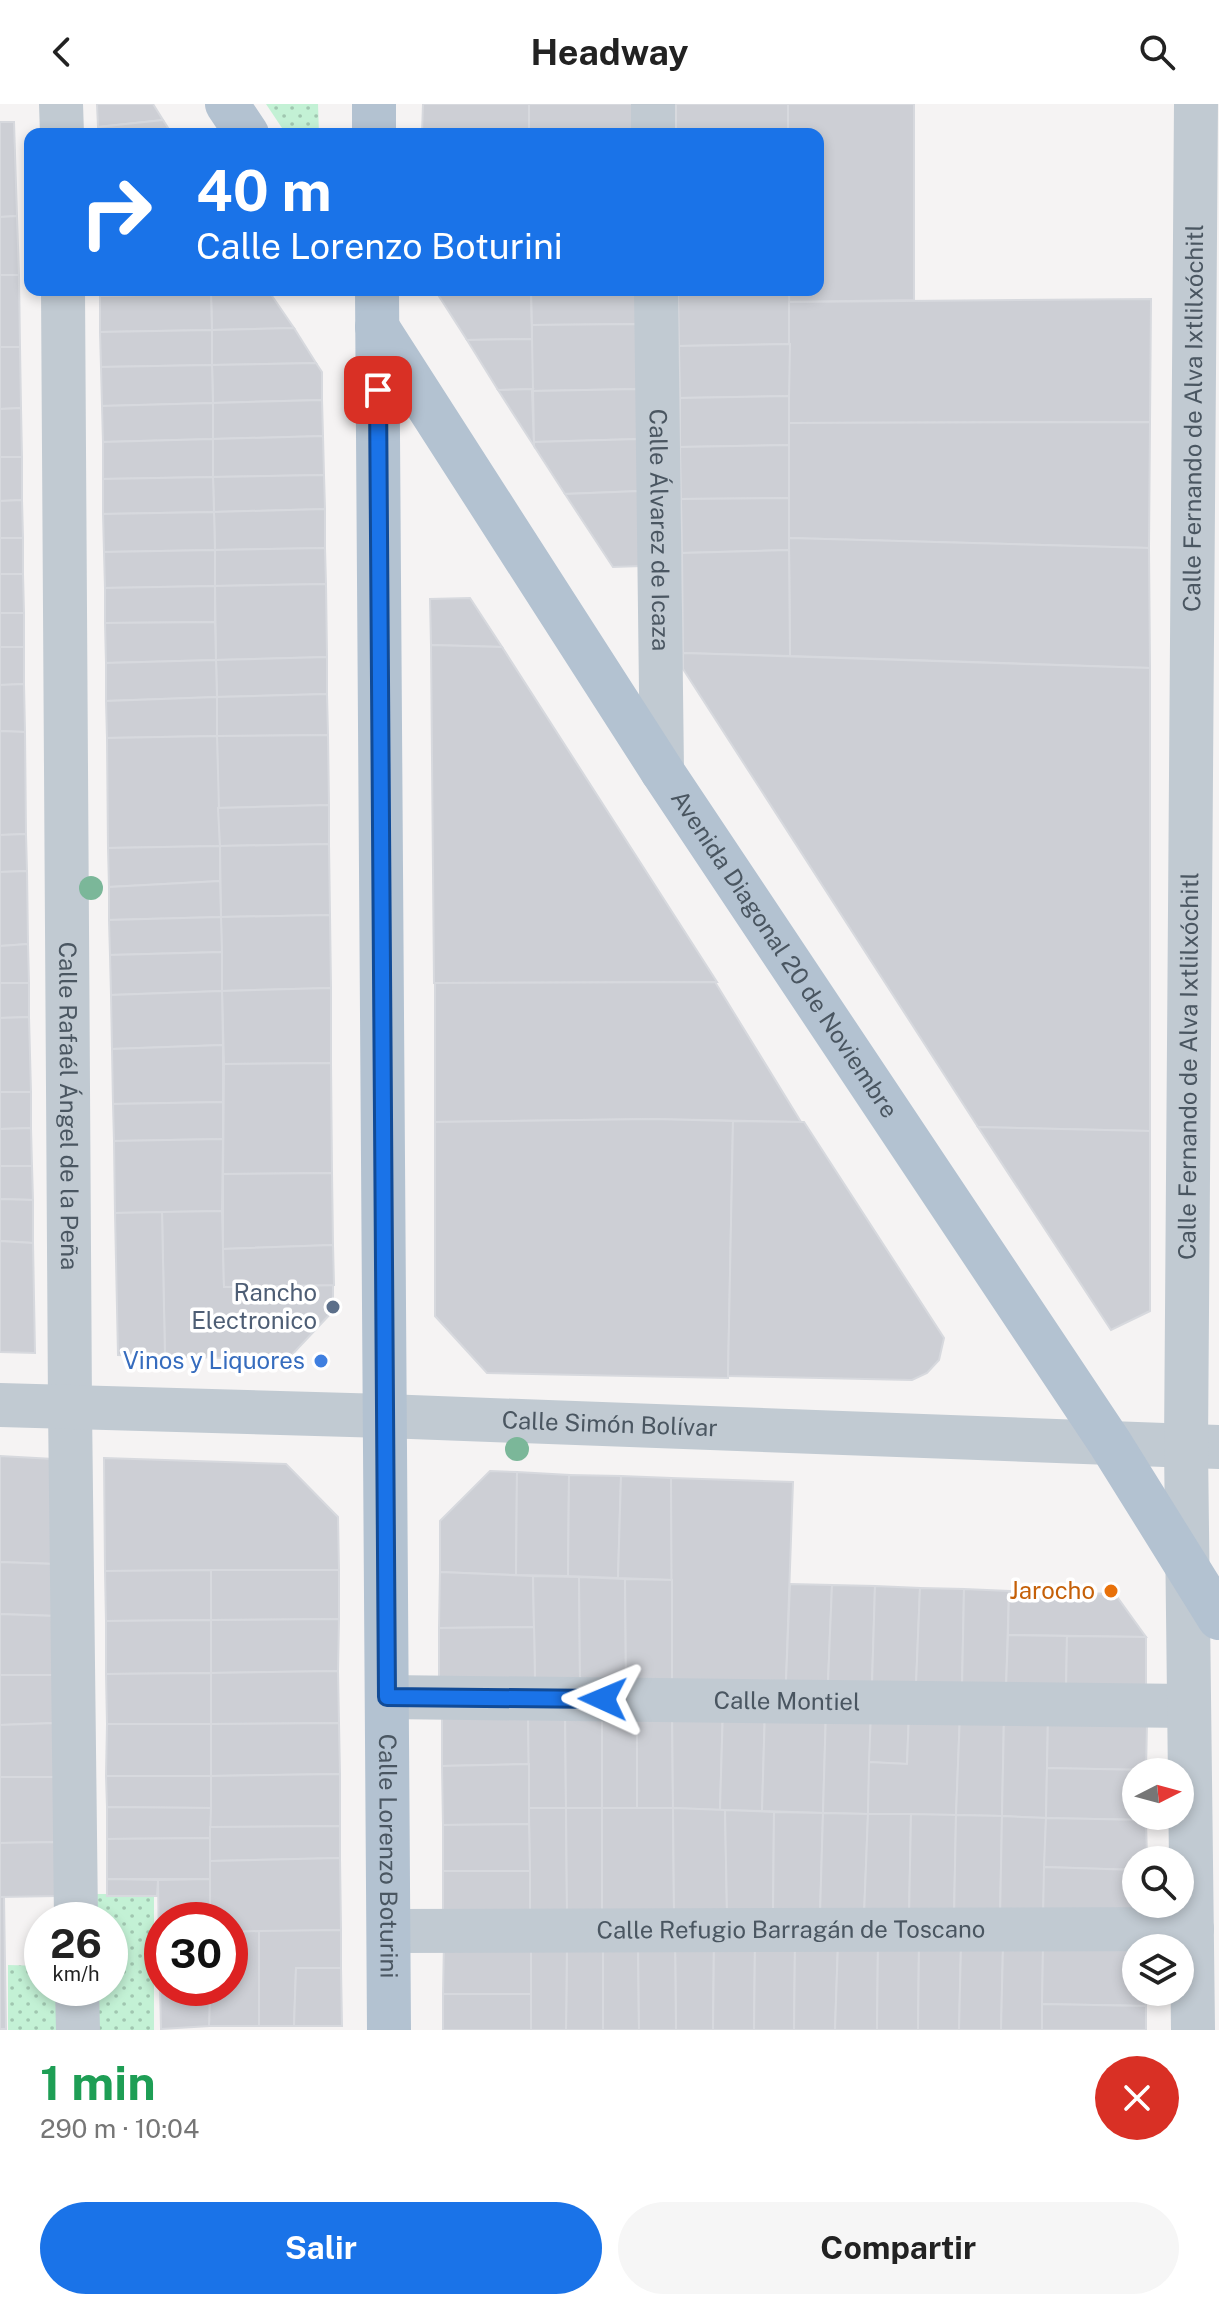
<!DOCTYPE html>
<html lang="es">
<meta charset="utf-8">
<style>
:root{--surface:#fff;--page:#f6f6f6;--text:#222;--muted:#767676;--accent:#1a73e8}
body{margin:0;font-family:"Public Sans",sans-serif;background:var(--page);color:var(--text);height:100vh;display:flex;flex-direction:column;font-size:30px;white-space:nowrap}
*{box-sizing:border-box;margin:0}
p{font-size:26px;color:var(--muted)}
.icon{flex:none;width:44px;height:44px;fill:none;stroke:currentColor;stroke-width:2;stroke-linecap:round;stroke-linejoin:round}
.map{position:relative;height:1926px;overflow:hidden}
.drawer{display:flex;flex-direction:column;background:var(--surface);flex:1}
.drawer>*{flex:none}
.banner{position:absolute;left:24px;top:24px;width:800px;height:168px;border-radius:16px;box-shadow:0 4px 12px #0003;background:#1a73e8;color:#fff;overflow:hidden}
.needle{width:52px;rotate:84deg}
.controls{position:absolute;left:1122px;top:1654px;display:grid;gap:16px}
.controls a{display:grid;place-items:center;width:72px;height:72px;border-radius:50%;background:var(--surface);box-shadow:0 4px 12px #0003;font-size:40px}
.speed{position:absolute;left:24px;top:1798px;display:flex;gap:16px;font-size:40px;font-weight:700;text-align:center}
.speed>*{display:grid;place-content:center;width:104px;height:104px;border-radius:50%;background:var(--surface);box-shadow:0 4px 12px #0003;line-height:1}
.speed small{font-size:20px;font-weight:400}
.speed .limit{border:12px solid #d22;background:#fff;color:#111}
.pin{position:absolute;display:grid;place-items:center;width:68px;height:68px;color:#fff;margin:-34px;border-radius:16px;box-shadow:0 4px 12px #0006}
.me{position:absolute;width:88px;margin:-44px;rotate:271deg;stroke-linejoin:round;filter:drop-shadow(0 0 6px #0008)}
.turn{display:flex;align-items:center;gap:28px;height:168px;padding:0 40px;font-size:36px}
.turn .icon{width:104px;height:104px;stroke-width:2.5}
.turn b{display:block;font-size:56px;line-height:68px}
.round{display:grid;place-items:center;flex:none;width:84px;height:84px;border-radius:42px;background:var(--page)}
.summary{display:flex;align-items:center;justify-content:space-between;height:136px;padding:0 40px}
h1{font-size:48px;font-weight:700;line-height:60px;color:#1e9e55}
.button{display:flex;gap:16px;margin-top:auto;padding:16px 40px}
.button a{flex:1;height:92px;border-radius:48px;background:var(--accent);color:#fff;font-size:32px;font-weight:700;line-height:92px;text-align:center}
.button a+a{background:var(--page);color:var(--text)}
header{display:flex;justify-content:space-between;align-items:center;height:104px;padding:0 40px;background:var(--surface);font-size:36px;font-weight:700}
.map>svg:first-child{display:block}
</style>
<header><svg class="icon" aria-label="back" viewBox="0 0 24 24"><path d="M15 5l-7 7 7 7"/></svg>Headway<svg class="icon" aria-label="search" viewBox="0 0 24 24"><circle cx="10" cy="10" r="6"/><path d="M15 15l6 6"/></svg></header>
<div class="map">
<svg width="1219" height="1926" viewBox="0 0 1219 1926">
<defs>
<pattern id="park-dots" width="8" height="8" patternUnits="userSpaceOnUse" patternTransform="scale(2)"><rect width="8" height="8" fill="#c3f1d5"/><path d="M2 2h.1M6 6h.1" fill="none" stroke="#a0c6b0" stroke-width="1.8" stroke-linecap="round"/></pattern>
</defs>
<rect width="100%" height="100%" fill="#f5f3f3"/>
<g fill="url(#park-dots)">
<polygon points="266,0 318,0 319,30 286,30"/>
<polygon points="54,1790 154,1790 154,1926 8,1926 8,1861 42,1862 42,1884 110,1884 110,1816 54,1816"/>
</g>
<g fill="#cdcfd5" stroke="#d7d9de" stroke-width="2">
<polygon points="97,0 153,0 163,16 98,23"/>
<polygon points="423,0 529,0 529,30 422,30"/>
<polygon points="529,0 635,0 636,27 529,30"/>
<rect x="676" y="0" width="112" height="30"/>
<polygon points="788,0 914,0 914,196 789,198 789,186 818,186 818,30 788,30"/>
<polygon points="163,16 172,30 98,30 98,23"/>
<polygon points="0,18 14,18 17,112 0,113"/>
<polygon points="636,27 636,30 529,30"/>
<polygon points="17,112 19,171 0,171 0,113"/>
<polygon points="0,171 19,171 20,243 0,243"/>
<polygon points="100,186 211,186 211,190 100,192"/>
<polygon points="211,186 269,186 270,189 211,190"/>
<polygon points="435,186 531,186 532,235 467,236"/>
<polygon points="531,186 637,186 637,220 532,221"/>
<polygon points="678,186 789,186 789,188 678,191"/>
<polygon points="789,188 790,240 679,242 678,191"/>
<polygon points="270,189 294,224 212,226 211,190"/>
<polygon points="211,190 212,226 100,228 100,192"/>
<polygon points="1151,195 1150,318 789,319 789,198"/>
<polygon points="637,220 638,285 532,287 532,221"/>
<polygon points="294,224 316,259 212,261 212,226"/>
<polygon points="212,226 212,261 101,263 100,228"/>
<polygon points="532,235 533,285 498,286 467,236"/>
<polygon points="790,240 789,292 680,294 679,242"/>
<polygon points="0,243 20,243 21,304 0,305"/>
<polygon points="316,259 322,268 322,296 213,299 212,261"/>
<polygon points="212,261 213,299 102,302 101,263"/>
<polygon points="533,285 532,287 534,342 498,286"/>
<polygon points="638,285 639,335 534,338 533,287"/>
<polygon points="789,292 789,341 680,343 680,294"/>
<polygon points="322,296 323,332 213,335 213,299"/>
<polygon points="213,299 213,335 103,338 102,302"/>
<polygon points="21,304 22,353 0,353 0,305"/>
<polygon points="1150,318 1149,444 789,434 789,319"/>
<polygon points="323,332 324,371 213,373 213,335"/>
<polygon points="213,335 213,373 103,375 103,338"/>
<polygon points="639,335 640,387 565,390 534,342 534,338"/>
<polygon points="789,341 789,394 681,395 680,343"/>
<polygon points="0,353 22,353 22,396 0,397"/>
<polygon points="324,371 325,405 214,408 213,373"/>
<polygon points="213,373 214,408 103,410 103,375"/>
<polygon points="640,387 641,462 613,463 565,390"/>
<polygon points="789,394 789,446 682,449 681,395"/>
<polygon points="22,396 23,434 0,434 0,397"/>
<polygon points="325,405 325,444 215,446 214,408"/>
<polygon points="214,408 215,446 104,448 103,410"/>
<rect x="0" y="434" width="23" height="36"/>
<polygon points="789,434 1149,444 1150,564 790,552"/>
<polygon points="325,444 326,480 215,482 215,446"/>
<polygon points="215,446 215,482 105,484 104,448"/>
<polygon points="789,446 790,552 683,549 682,449"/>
<polygon points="0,470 23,470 24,509 0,509"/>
<polygon points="326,480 327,553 216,556 215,482"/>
<polygon points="215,482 215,518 105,519 105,484"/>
<polygon points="470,494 502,543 431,541 430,495"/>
<rect x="0" y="509" width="24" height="34"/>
<polygon points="215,518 216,556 106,559 105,519"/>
<polygon points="431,541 502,543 717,878 434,879"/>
<polygon points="0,543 24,543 24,580 0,581"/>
<polygon points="683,549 1150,564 1150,1027 978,1023 683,565"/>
<polygon points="327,553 327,590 217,593 216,556"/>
<polygon points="216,556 217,593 106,597 106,559"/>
<polygon points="24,580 25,628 0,627 0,581"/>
<polygon points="327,590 328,631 217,632 217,593"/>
<polygon points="217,593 217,632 107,634 106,597"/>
<polygon points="0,627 25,628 26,730 0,731"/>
<polygon points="328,631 329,701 218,704 217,632"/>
<polygon points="217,632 220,742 108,744 107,634"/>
<polygon points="329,701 329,740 220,742 218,704"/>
<polygon points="26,730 27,767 0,768 0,731"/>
<polygon points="329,740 330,811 221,813 220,742"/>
<polygon points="220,742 220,777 109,783 108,744"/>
<polygon points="27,767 28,840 0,842 0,768"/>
<polygon points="220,777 221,813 109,816 109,783"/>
<polygon points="330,811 331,884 222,887 221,813"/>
<polygon points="221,813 222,848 110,851 109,816"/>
<polygon points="28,840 29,879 0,879 0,842"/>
<polygon points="222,848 222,887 111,891 110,851"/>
<polygon points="715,878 801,1018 652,1015 435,1018 435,879"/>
<polygon points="0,879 29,879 29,913 0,914"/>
<polygon points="331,884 331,959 224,960 222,887"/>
<polygon points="222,887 223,941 112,945 111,891"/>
<polygon points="29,913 31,988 0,988 0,914"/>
<polygon points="223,941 223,998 113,1000 112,945"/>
<polygon points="331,959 332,1069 223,1070 224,960"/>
<polygon points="0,988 31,988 31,1024 0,1025"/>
<polygon points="223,998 223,1035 114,1037 113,1000"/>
<polygon points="652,1015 733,1017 728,1274 487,1269 435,1212 435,1018"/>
<polygon points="733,1017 804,1018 944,1234 939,1256 927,1269 912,1276 728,1272"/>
<polygon points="978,1023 1150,1027 1150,1207 1111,1226"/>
<polygon points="31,1024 32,1062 0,1062 0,1025"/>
<polygon points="223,1035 222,1107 115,1109 114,1037"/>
<polygon points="0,1062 32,1062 33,1096 0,1095"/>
<polygon points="332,1069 333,1141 223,1145 223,1070"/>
<polygon points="0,1095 33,1096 33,1139 0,1137"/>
<polygon points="222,1107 224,1183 333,1181 333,1207 287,1256 165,1252 162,1108"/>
<polygon points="162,1108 165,1253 118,1251 115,1109"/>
<polygon points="0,1137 33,1139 35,1249 0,1248"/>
<polygon points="333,1141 334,1181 224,1183 223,1145"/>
<polygon points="0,1352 53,1355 55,1460 0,1458"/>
<polygon points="104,1354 286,1360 338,1413 339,1466 105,1467"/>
<polygon points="490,1367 517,1368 516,1471 440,1468 440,1417"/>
<polygon points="517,1368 569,1371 568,1472 516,1471"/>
<polygon points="569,1371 621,1372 618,1474 568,1472"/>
<polygon points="621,1372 671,1374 672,1476 618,1474"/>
<polygon points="671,1374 793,1378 786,1577 672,1576"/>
<polygon points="0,1458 55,1460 55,1512 0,1510"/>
<polygon points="211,1466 339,1466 339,1515 211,1516"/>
<polygon points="211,1466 211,1516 106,1517 105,1467"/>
<polygon points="440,1468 533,1472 534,1523 439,1524"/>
<polygon points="533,1472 579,1473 580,1576 535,1576"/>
<polygon points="579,1473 625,1475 626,1576 580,1576"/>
<polygon points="625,1475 672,1476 672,1576 626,1576"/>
<polygon points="790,1480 832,1481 828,1578 786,1577"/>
<polygon points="832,1481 875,1482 872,1580 828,1578"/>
<polygon points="875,1482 920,1484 916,1581 872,1580"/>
<polygon points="920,1484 964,1485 962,1583 916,1581"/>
<polygon points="964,1485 1009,1487 1006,1584 962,1583"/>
<polygon points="1009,1487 1115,1490 1146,1533 1008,1531"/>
<polygon points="0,1510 55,1512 55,1571 0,1571"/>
<polygon points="339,1515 338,1567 211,1569 211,1516"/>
<polygon points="211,1516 211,1569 106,1570 106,1517"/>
<polygon points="534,1523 535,1576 439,1576 439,1524"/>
<polygon points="1008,1531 1067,1532 1066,1586 1006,1584"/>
<polygon points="1067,1532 1146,1533 1146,1589 1066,1586"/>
<polygon points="338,1567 339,1619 211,1620 211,1569"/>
<polygon points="211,1569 211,1620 107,1620 106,1570"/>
<polygon points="0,1571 55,1571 55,1619 0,1621"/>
<polygon points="637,1601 672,1602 673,1704 637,1704"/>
<polygon points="637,1601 637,1704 602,1704 602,1602"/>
<polygon points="528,1602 529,1660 442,1662 442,1603"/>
<polygon points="528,1602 565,1602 566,1704 529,1704"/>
<polygon points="565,1602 602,1602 602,1704 566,1704"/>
<polygon points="672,1602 723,1603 720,1706 673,1704"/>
<polygon points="723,1603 765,1605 762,1707 720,1706"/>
<polygon points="765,1605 826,1606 823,1709 762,1707"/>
<polygon points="826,1606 871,1608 868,1710 823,1709"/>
<polygon points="871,1608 909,1609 907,1660 869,1658"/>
<polygon points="909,1609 960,1610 956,1711 868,1710 869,1658 907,1660"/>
<polygon points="960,1610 1004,1612 1002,1712 956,1711"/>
<polygon points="1004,1612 1048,1613 1046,1714 1002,1712"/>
<polygon points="1048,1613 1147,1619 1146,1666 1047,1664"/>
<polygon points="55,1619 55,1673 0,1673 0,1621"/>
<polygon points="339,1619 340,1670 211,1672 211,1620"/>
<polygon points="107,1620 211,1620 211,1672 106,1672"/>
<polygon points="529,1660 529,1720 443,1721 442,1662"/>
<polygon points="1047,1664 1146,1666 1136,1668 1136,1712 1146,1712 1146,1716 1046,1714"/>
<polygon points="340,1670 340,1722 210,1723 211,1672"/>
<polygon points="106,1672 211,1672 211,1704 107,1703"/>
<polygon points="0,1673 55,1673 56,1738 0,1739"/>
<polygon points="107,1703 211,1704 210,1734 107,1735"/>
<polygon points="529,1704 566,1704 567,1809 530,1809"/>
<polygon points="566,1704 602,1704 602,1809 567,1809"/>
<polygon points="602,1704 673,1704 674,1809 602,1809"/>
<polygon points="673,1704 725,1706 727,1809 674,1809"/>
<polygon points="725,1706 774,1708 773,1810 727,1809"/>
<polygon points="774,1708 823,1709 820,1811 773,1810"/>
<polygon points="823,1709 868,1710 864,1812 820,1811"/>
<polygon points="868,1710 911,1710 909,1813 864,1812"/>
<polygon points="911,1710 956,1711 954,1814 909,1813"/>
<polygon points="956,1711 1002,1712 1000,1814 954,1814"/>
<polygon points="1002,1712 1046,1714 1043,1815 1000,1814"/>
<polygon points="1046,1714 1146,1716 1147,1756 1136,1756 1136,1766 1044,1763"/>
<polygon points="529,1720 530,1767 443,1767 443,1721"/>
<polygon points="340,1722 340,1754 210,1757 210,1723"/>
<polygon points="210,1734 210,1775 107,1775 107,1735"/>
<polygon points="56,1738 56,1792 0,1793 0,1739"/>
<polygon points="340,1754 341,1826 230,1828 230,1816 210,1816 210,1757"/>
<polygon points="1044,1763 1136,1766 1136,1800 1147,1800 1147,1817 1043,1815"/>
<polygon points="443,1767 530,1767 530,1809 443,1808"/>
<polygon points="107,1775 158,1776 157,1792 107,1792"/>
<polygon points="210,1775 210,1816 162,1816 162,1842 159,1842 158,1776"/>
<polygon points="0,1793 4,1793 6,1925 0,1925"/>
<polygon points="341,1826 341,1864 296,1864 294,1922 259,1922 259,1827"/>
<polygon points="259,1827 259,1922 209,1922 210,1884 230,1884 230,1828"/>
<polygon points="567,1836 603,1836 603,1926 566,1926"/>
<polygon points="603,1836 638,1837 639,1926 603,1926"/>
<polygon points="675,1836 714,1837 713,1926 676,1926"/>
<polygon points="675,1836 676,1926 639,1926 638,1837"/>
<polygon points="444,1837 531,1837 531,1890 443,1890"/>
<polygon points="531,1837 567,1837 566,1926 531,1926"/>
<polygon points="714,1837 755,1838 754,1926 713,1926"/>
<polygon points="755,1838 795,1839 794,1926 754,1926"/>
<polygon points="795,1839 838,1839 835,1926 794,1926"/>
<polygon points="838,1839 878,1839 877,1926 835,1926"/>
<polygon points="878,1839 919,1840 918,1926 877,1926"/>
<polygon points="919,1840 961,1841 959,1926 918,1926"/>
<polygon points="961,1841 1003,1842 1001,1926 959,1926"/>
<polygon points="159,1842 162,1842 162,1884 210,1884 209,1922 161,1925"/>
<polygon points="1003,1842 1043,1843 1042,1926 1001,1926"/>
<polygon points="1043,1843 1136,1845 1136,1888 1146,1888 1146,1902 1042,1900"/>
<polygon points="296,1864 341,1864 342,1922 294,1922"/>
<rect x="443" y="1890" width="88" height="36"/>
<polygon points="1042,1900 1146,1902 1146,1926 1042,1926"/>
</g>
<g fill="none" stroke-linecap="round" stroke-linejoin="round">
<g stroke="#c1cad2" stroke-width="44">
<polyline points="61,0 62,30"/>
<polyline points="653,0 653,30"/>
<path id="s1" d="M63,186L70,1303L76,1816"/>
<path id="s2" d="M656,186L662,667"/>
<path id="s3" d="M0,1301L385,1312L1219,1343"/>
<path id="s4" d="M387,1593L1189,1602"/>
<path id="s5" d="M389,1827L1192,1825"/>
<polyline points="77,1884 78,1926"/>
<path id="s6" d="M1193,1926L1186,1342L1196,0"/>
</g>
<g stroke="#b3c2d1" stroke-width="44">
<polyline points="227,0 247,30"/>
<polyline points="374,0 374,30"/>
<path id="s7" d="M377,186L389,1926"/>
<path id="s8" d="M377,223L662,667L1110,1339L1219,1514"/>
</g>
</g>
<g fill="#7bb799">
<circle cx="91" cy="784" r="12"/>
<circle cx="517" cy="1345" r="12"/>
</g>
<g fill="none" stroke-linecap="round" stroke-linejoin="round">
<g stroke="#114b97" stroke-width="20">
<polyline id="route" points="378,286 387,1593 603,1595"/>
</g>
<use href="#route" stroke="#1a73e8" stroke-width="14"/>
</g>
<circle fill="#5c6f8a" stroke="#fff" stroke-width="3" cx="333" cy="1203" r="8"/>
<circle fill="#3f7fe0" stroke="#fff" stroke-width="3" cx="321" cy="1257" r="8"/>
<circle fill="#e8710a" stroke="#fff" stroke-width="3" cx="1111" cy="1487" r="8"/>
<g text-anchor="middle" stroke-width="7" stroke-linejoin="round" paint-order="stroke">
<g font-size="24" fill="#4a5661" stroke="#fff">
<text dy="8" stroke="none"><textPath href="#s6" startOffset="1612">Calle Fernando de Alva Ixtlilxóchitl</textPath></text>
<text dy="8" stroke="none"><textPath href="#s2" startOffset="240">Calle Álvarez de Icaza</textPath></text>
<text dy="8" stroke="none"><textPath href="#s8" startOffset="748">Avenida Diagonal 20 de Noviembre</textPath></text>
<text dy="8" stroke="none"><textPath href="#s6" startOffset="964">Calle Fernando de Alva Ixtlilxóchitl</textPath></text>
<text dy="8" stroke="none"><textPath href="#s1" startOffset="816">Calle Rafaél Ángel de la Peña</textPath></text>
<text dy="8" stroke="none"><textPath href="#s3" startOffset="610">Calle Simón Bolívar</textPath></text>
<text dy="8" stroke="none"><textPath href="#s4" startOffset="400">Calle Montiel</textPath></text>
<text dy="8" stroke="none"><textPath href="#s7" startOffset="1566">Calle Lorenzo Boturini</textPath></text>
<text dy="8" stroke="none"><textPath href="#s5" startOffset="402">Calle Refugio Barragán de Toscano</textPath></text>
</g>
<g font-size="24" fill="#4e5e75" stroke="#fff" text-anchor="end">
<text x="317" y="1197">Rancho<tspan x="317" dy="28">Electronico</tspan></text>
</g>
<g font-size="24" fill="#366cbe" stroke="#fff" text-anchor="end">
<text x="305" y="1265">Vinos y Liquores</text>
</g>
<g font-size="24" fill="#c56008" stroke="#fff" text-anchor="end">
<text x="1095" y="1495">Jarocho</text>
</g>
</g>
</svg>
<div class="controls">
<a><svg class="needle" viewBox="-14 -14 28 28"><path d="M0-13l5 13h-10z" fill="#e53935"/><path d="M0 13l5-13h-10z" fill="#767676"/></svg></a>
<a><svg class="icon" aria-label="search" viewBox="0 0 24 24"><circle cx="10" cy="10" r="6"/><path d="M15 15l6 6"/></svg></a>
<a><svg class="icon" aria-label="layers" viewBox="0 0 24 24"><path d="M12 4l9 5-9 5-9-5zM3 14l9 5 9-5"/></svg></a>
</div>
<div class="speed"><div>26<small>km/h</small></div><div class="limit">30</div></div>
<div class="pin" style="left:378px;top:286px;background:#d93025"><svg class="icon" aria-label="arrive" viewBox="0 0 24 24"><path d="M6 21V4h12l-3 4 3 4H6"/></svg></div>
<svg class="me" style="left:603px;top:1595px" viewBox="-20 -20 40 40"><path d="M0-17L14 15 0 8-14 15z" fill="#1a73e8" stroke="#fff" stroke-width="4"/></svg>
<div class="banner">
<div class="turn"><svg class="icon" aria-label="right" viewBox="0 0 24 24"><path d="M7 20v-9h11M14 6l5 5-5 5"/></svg><div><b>40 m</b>Calle Lorenzo Boturini</div></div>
</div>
</div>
<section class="drawer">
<div class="summary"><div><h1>1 min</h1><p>290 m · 10:04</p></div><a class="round" style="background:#d93025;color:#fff"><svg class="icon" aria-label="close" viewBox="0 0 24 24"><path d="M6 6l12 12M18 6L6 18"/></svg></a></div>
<div class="button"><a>Salir</a><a>Compartir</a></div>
</section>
